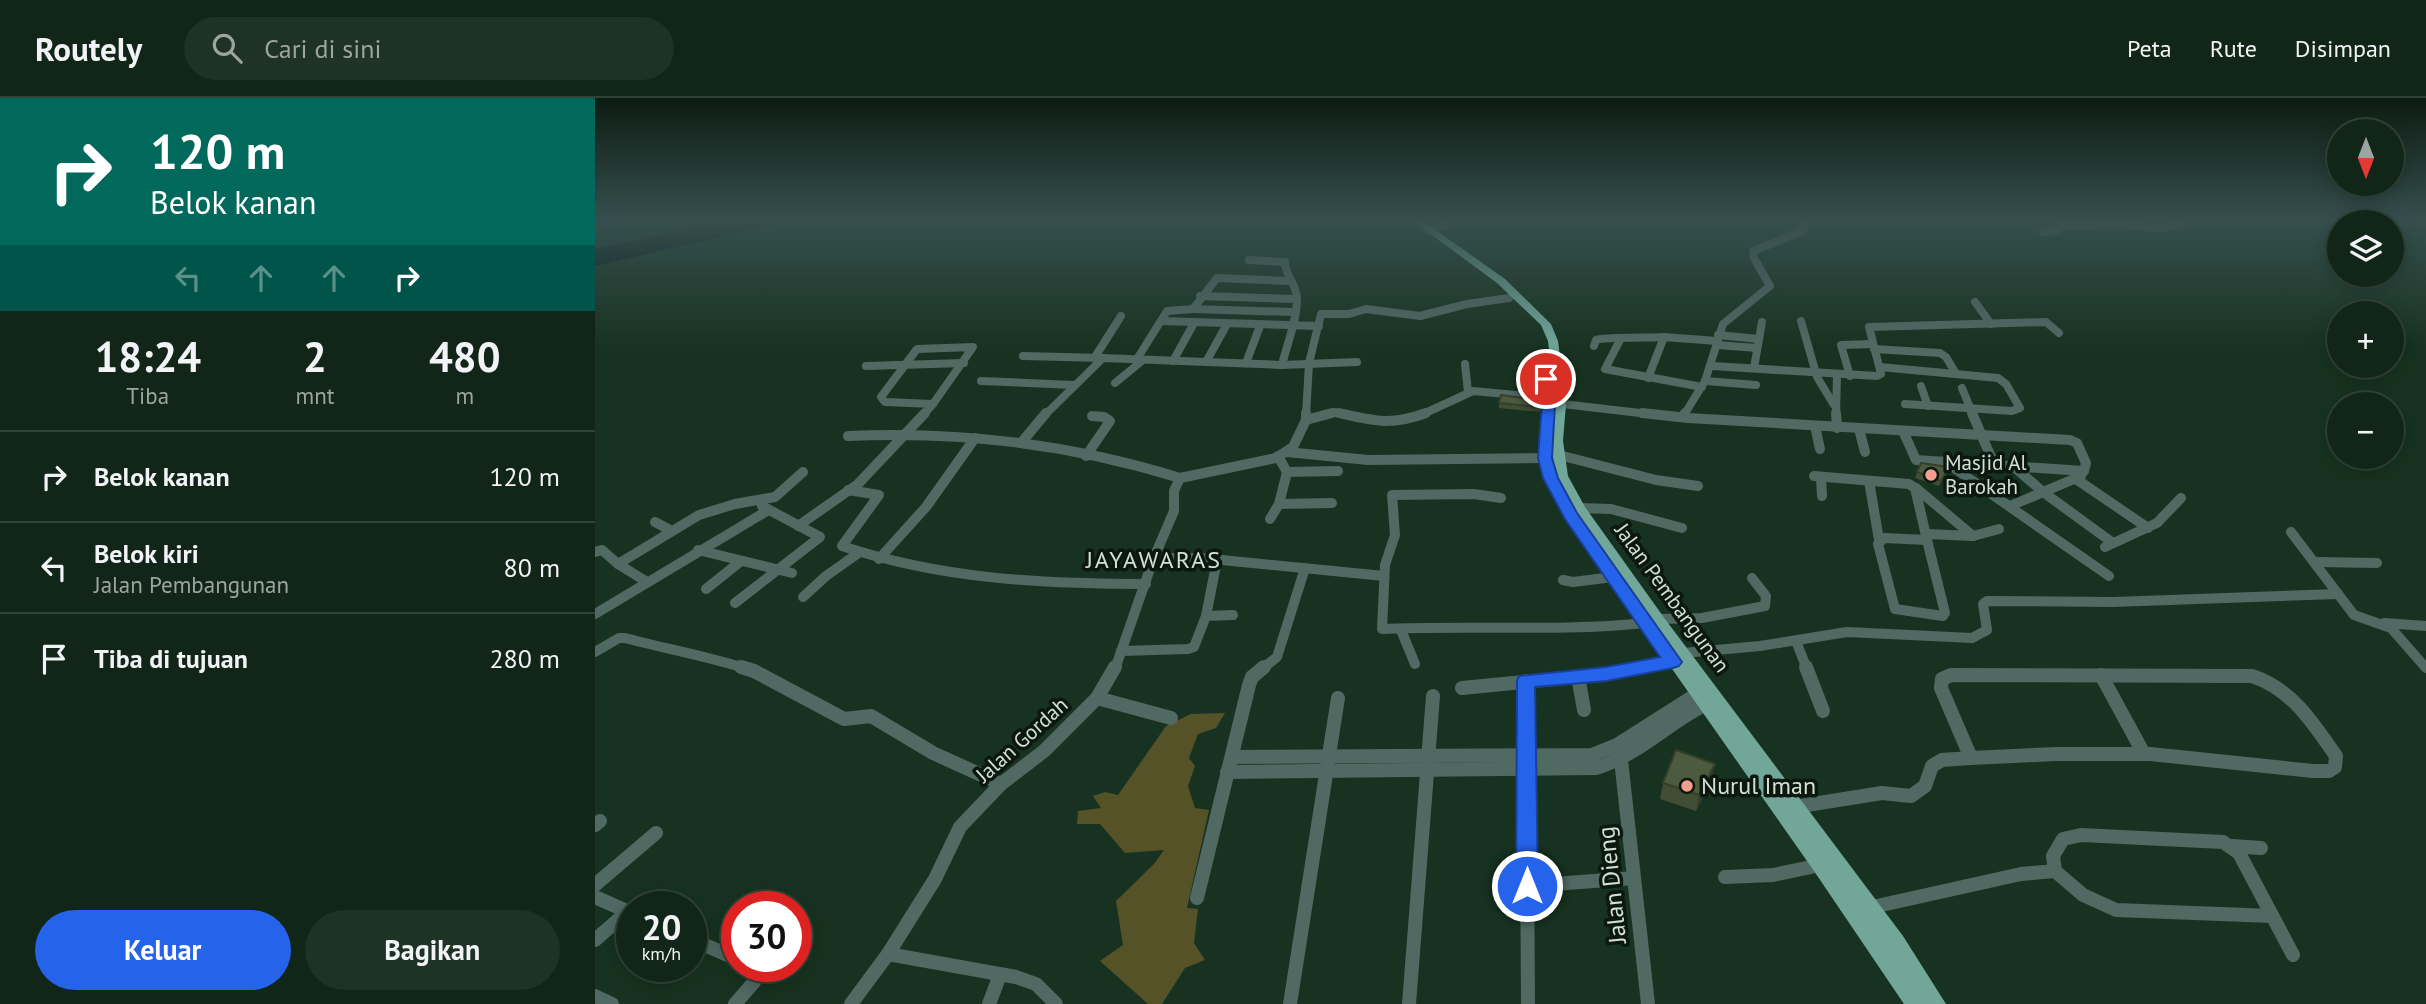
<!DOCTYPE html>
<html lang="id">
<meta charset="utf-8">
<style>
:root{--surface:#112618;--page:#1e3225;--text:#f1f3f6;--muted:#9ca5a2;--line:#304337;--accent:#2563eb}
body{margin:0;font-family:"PT Sans",sans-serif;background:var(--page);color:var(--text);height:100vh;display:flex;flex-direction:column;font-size:26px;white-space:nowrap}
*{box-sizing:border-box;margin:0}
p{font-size:23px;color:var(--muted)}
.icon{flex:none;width:38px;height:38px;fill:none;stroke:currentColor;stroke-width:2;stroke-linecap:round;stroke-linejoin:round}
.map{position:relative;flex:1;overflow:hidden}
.sheet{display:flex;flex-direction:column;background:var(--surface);width:595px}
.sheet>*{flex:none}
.top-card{background:#00695c;color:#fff;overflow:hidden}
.needle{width:46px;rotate:180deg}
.tools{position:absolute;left:1732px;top:21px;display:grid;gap:14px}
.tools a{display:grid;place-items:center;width:77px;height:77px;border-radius:50%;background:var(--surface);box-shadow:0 4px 18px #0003,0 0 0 2px var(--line);font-size:35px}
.speed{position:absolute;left:21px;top:793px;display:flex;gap:14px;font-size:35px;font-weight:700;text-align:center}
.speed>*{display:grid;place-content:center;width:91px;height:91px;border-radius:50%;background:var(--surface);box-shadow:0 4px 18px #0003,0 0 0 2px var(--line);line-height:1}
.speed small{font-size:18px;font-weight:400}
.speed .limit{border:10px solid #d22;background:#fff;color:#111}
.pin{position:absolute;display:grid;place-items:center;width:60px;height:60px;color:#fff;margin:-30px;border:4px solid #fff;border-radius:50%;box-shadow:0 2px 7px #0007}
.me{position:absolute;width:77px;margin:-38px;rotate:0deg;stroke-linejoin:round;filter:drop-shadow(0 0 5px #0008)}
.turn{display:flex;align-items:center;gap:24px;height:147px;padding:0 35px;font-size:32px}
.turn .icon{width:91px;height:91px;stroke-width:2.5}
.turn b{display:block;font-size:49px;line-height:60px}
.lanes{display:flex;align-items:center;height:66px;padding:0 35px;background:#0003;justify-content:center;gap:35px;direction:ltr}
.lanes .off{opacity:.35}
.eta{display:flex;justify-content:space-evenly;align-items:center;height:119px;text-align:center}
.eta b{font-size:42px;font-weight:800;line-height:49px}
.cta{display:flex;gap:14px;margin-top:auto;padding:14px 35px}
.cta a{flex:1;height:80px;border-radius:42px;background:var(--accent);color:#fff;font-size:28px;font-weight:800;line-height:80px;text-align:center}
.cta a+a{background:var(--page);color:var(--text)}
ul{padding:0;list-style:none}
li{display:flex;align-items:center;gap:21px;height:91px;padding:0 35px;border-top:2px solid var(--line)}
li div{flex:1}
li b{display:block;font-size:26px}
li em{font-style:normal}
header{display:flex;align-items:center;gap:42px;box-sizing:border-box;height:98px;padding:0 35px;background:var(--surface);border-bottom:2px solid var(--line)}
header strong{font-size:33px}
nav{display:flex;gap:38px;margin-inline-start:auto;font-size:24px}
.search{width:490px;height:63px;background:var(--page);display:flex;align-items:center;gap:18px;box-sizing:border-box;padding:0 24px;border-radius:38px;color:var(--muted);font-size:26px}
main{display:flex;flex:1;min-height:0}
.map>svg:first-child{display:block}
</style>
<header>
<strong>Routely</strong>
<div class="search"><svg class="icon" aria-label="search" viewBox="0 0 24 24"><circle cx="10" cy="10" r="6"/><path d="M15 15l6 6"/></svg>Cari di sini</div>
<nav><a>Peta</a><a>Rute</a><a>Disimpan</a></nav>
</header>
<main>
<section class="sheet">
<div class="top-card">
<div class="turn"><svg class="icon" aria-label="right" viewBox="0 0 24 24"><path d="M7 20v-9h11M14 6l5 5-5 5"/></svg><div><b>120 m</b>Belok kanan</div></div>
<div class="lanes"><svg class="icon off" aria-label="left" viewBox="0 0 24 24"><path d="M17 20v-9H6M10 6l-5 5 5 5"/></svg><svg class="icon off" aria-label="ahead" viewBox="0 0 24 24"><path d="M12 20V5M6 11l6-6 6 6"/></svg><svg class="icon off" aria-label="ahead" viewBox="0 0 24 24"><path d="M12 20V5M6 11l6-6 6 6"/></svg><svg class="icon" aria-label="right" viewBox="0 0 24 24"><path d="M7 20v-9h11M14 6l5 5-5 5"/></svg></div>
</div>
<div class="eta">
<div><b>18:24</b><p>Tiba</p></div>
<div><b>2</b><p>mnt</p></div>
<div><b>480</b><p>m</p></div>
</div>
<ul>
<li><svg class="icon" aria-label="right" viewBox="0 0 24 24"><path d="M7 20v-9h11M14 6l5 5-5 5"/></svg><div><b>Belok kanan</b></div><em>120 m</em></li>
<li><svg class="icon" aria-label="left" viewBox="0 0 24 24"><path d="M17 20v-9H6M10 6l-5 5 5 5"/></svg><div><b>Belok kiri</b><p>Jalan Pembangunan</p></div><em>80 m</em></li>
<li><svg class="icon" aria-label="arrive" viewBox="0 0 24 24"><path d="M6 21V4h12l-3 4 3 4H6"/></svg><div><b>Tiba di tujuan</b></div><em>280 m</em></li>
</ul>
<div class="cta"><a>Keluar</a><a>Bagikan</a></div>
</section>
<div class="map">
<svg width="1831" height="906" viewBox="0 0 1831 906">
<rect width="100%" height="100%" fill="#173220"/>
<polygon fill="#565228" points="630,615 621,630 603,636 594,660 600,668 593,688 600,710 614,712 592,810 603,811 599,845 610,862 590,870 567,906 553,906 505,863 528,847 521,803 559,766 569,752 530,755 505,726 482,726 483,713 506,710 498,698 510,694 523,697 571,628 596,616"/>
<polygon fill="#011416" points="135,123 194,123 0,168 0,151"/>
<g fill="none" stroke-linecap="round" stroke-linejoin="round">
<g stroke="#506963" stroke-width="8">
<polyline points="832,133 852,127 850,123"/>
<polyline points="1448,134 1462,133 1461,128 1525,126 1565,130 1584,127 1585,123"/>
<path d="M654,162L690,164C690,178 702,186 702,201C702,222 692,246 687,267"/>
<polyline points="695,183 622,180 598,211 697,214"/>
<polyline points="605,198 702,201"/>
<polyline points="1380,204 1396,226"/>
<polyline points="567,223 724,228"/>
<polyline points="1206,223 1222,279 1239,307"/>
<polyline points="1123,237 1164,241"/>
<polyline points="1025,242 1010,271 1107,289"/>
<polyline points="1122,247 1162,250"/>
<path d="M999,248L1001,242C1008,239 1056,240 1069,239"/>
<polygon points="378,249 338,306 290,304 286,299 322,251"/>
<polyline points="1279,251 1345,255 1351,259 1360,274"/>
<polyline points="428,258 508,260"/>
<polyline points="500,259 526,218"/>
<polyline points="542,261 572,213 598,211"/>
<polyline points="578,263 599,225"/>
<polyline points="611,264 632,226"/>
<polyline points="651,265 665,228"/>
<polyline points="870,266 873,294"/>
<polyline points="271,268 369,265"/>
<polyline points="1117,268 1282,278 1286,276 1274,229 1451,224 1464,235"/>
<polyline points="1285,269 1403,280 1411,286 1425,310 1417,313 1310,306"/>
<polyline points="1159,270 1167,224"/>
<polyline points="1255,278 1246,247 1277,246"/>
<polyline points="1053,280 1069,239 1122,243"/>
<polyline points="386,283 478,287"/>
<polyline points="1110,283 1161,287"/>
<polyline points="520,285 548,262"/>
<polyline points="1326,288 1333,308"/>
<polyline points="1367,290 1378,317"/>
<polyline points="959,305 1062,317"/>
<polyline points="328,317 338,306"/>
<polyline points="450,317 508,260 687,267 762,264"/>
<polyline points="711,317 714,265 726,216 754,216 771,211 825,218 872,206 914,200"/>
<polyline points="731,317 740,314 751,317"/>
<polyline points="826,317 878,293 962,301"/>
<polyline points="1089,317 1110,283 1128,226 1175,188 1159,160 1158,153 1205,134 1210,129 1208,123"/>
<polyline points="1241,317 1242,277"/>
</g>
<g stroke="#506963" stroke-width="10">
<path d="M744,315C779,323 796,328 831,315"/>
<polyline points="1047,315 1093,320 1475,342 1482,345 1491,365 1489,373 1321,362 1308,333"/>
<polyline points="1241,315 1242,330"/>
<polyline points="1377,315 1399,366"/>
<polyline points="1087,319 1090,315"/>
<polyline points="711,322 711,315"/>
<polyline points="1220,328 1225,351"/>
<polyline points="1264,331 1270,354"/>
<path d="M253,338C368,333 475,346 585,380"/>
<polyline points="426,345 451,315"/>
<polyline points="692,354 773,362 950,360"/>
<polyline points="964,357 1061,382 1103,388"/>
<polyline points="491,358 515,323 509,319 497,318"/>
<polyline points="1352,365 1514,478"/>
<polyline points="1418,368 1448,394 1518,445"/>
<polyline points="692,374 743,373"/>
<polyline points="1219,378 1314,386 1320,390 1332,442"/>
<polyline points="1226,379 1227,398"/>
<polyline points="1481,381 1553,430"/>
<polyline points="1274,383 1284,442"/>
<polyline points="1321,390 1378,438"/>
<path d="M253,392L284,397L247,448C346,481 447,486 551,486"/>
<path d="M906,400L879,396L797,397L800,437L790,467L787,531C875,527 963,534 1051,525"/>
<polyline points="684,406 737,405"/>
<polyline points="1415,408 1486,378"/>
<polyline points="984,410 1016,411 1087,430"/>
<polyline points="675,421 684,406 692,374 683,358"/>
<polyline points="60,424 77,433"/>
<polyline points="203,428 263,386 330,315"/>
<polyline points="1696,434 1759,517 1796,530 1831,570"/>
<polyline points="1332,436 1378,438 1404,431"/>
<polygon points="1289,440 1332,442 1350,515 1348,518 1300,511 1283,446"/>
<polyline points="1510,449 1562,425 1586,400"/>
<polyline points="103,452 197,475"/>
<polyline points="0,454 7,452 23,466 52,484"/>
<polyline points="559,460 607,460 789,478"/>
<polyline points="284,461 331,409 380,340"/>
<polyline points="1721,464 1782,465"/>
<polyline points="23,466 104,417 140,406 180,399 208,374"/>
<polyline points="968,482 978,484 1018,479"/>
<polyline points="111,491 146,463"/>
<polyline points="208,499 231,478 265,454"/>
<polyline points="140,505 225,439 167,408"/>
<polyline points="0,516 172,413"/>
<polyline points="611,518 622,462"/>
<polyline points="1062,521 1107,520 1170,508 1171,498 1157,480"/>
<polyline points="1789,525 1831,528"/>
<polyline points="806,532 820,566"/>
<polyline points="1201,543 1212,571"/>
<polyline points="526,553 593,551 599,549 611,518 638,517"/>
<path d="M0,554L24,540H30C71,551 112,558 152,571"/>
<polyline points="1088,555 1165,548 1252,534 1377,540 1392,532 1388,506 1392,503 1518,504 1743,496"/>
<polyline points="520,571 558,462 579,413 579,393 585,380 681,360 698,349 711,322 737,315"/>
<polyline points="667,571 682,559 710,470"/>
<polyline points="1040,571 1078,564"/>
</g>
<g stroke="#506963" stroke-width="14">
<polyline points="146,569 159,573 249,621 276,618 338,655 406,686"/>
<polyline points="1211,569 1228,613"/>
<path d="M1356,577L1657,578C1697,591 1718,625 1741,658L1740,669L1734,673H1718L1555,656H1461L1376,660L1346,590L1347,581Z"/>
<polyline points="1506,577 1549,656"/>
<polyline points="983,578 989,612"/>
<polyline points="931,583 933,906"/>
<polyline points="867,590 1011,576 1050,569"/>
<polyline points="502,600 576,620"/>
<polyline points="637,659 997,657 1022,647 1107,593"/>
<polyline points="1026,662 1053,906"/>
<path d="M632,674L1001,670C1044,657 1075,623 1115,604"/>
<polyline points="1199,709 1287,695 1316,698 1330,688 1337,668 1347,662 1376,660"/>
<polyline points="0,727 5,723"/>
<polyline points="1637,748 1666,750"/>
<polyline points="1460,773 1458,758 1468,741 1486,737 1628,744 1644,755 1698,857"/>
<polyline points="1130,779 1178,777 1226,767"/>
<polyline points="0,787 61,735"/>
<polyline points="932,788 1039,780"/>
<polyline points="0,799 36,815"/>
<polyline points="602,800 654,587 657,579 669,569"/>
<polyline points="1273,810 1426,776 1460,773 1488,797 1521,812 1677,818"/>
<polyline points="96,841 142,861"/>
<polyline points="0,842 32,814"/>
<polyline points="293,856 421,879 441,886 461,906"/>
<polyline points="0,898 17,906"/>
<polyline points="140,906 159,884 163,870 158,868"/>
<polyline points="256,906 293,856 340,781 365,729 406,686 449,653 502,600 520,569"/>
<polyline points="394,906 405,877"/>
<polyline points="695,906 743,600"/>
<polyline points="814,906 838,598"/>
</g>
<path fill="#71a699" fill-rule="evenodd" d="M818,123H828L910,181L956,226L963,243L971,306L968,343L973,378L990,409L1070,521L1308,838L1351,906H1309L1219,773L969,417L949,380L944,360L948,306L945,264L947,262H955L953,243L946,227L902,185ZM957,351L960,375L956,360Z"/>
</g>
<g fill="#414d34">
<polygon points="945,302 945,314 904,310 904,305"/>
<polygon points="1326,365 1352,374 1344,388 1320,380"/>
<polygon points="1116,682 1101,713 1065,701 1068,685"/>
</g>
<polygon fill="#353f2b" points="1120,666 1116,682 1101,713 1104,697"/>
<g fill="#4c5a3d" stroke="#353f2b" stroke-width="2">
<polygon points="906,297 945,302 945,309 904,305"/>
<polygon points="1326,365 1354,369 1346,383 1322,374"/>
<polygon points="1081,652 1120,666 1104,697 1068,685"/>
</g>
<linearGradient id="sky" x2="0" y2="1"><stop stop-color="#0d1c12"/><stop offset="0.49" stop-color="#364f4e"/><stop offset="1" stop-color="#364f4e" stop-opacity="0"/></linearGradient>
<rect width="1831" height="250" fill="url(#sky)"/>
<polygon fill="#2563eb" stroke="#184099" stroke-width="2" points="951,278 958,281 960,306 957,360 963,380 982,415 1087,564 1084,568 1078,570 1011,583 940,589 943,788 940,795 932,798 925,795 921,788 922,583 924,578 1011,569 1065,559 970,421 948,380 943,360 947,306 945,281"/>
<g fill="#f59d8f" stroke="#0b170f" stroke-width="2.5">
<circle cx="1336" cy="377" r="7"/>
<circle cx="1092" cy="688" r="7"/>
</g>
<g text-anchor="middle" stroke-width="7" stroke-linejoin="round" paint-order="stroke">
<g font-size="21" fill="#d0e0d4" stroke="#0b170f" text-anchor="start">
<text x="1350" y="372">Masjid Al<tspan x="1350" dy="24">Barokah</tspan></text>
</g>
<g font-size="21" fill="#d0e0d4" stroke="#0b170f">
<text transform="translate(1077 500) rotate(54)" y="7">Jalan Pembangunan</text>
<text transform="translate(427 642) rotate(-42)" y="7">Jalan Gordah</text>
</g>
<g font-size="24" letter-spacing="2" fill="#d0e0d4" stroke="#0b170f">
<text x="559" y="470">JAYAWARAS</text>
</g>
<g font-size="24" fill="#d0e0d4" stroke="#0b170f" text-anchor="start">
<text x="1106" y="696">Nurul Iman</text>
</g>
<g font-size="24" fill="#d0e0d4" stroke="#0b170f">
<text transform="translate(1017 787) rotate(-96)" y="8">Jalan Dieng</text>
</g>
</g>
</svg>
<div class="tools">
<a><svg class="needle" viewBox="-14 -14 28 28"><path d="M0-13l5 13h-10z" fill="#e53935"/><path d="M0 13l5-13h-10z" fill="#9ca5a2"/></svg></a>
<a><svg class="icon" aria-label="layers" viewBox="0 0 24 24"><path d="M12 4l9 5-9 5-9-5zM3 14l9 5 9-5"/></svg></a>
<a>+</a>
<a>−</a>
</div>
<div class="speed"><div>20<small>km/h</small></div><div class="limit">30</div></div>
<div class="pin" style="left:951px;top:281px;background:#d93025"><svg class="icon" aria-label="arrive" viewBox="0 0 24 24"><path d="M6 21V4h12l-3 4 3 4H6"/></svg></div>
<svg class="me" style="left:932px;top:788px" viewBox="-20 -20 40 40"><circle r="17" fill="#2563eb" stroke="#fff" stroke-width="3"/><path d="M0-11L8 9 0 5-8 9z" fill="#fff"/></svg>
</div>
</main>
